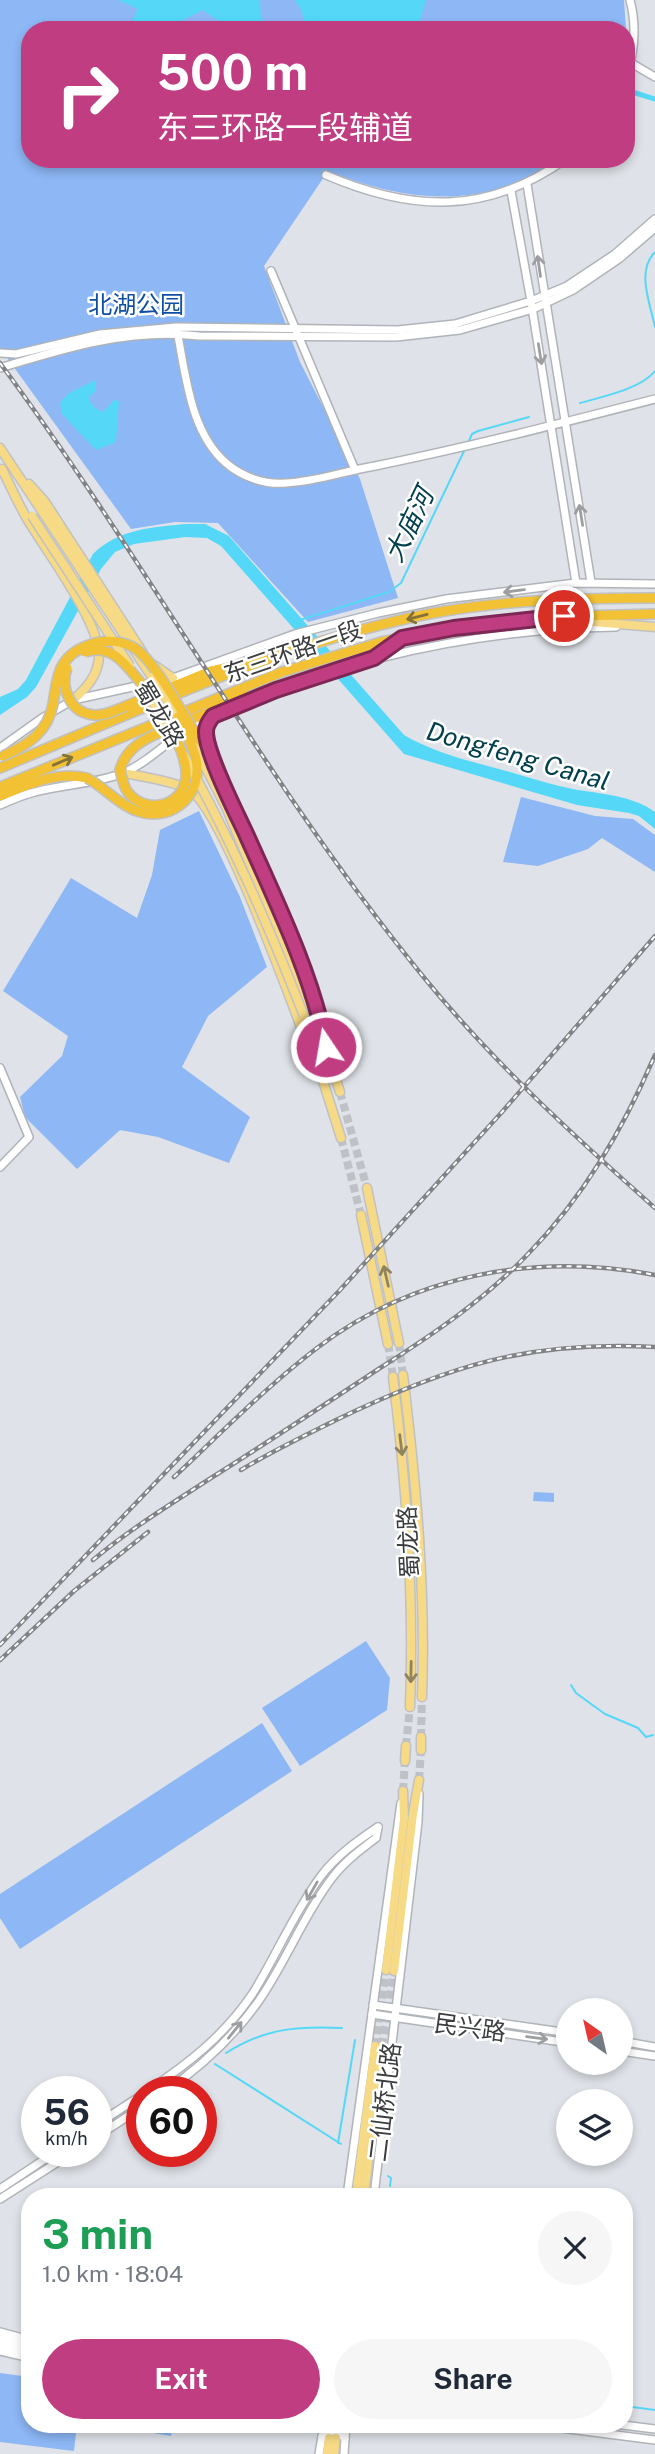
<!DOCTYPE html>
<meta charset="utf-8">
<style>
:root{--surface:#fff;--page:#f6f6f7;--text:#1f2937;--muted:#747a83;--accent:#c03d82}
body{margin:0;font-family:"Public Sans","Noto Sans SC",sans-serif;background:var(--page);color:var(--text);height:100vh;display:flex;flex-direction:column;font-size:26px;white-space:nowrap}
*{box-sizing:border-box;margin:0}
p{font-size:23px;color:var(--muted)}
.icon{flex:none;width:38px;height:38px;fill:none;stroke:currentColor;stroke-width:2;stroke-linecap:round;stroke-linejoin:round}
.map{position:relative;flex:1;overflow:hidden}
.panel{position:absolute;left:21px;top:2188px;width:612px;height:245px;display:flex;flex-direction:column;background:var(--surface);border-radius:28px;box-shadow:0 4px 10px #0003}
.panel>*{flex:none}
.top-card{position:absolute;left:21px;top:21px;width:614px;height:147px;border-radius:28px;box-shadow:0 4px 10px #0003;background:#c03d82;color:#fff;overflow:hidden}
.needle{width:46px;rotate:326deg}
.fabs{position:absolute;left:556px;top:1998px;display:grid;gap:14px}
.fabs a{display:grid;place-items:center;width:77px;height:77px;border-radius:50%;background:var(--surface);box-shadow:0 4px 10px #0003;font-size:35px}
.speed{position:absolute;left:21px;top:2076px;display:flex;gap:14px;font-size:35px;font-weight:700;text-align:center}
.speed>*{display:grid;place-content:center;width:91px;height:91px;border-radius:50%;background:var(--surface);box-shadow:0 4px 10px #0003;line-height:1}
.speed small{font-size:18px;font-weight:400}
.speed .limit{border:10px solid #d22;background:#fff;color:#111}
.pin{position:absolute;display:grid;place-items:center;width:60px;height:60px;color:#fff;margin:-30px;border:4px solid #fff;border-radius:50%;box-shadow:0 2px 7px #0007}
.me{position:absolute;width:77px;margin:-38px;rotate:348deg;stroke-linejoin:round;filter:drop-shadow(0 0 5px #0008)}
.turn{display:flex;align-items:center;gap:24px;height:147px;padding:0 21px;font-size:32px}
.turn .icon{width:91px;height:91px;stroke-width:2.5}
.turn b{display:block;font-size:49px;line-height:60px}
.round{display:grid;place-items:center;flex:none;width:74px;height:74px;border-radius:37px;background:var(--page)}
.overview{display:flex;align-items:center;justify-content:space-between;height:119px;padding:0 21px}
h1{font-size:42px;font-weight:700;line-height:52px;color:#1e9e55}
.button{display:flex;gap:14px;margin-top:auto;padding:14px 21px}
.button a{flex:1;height:80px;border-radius:42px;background:var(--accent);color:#fff;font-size:28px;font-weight:700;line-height:80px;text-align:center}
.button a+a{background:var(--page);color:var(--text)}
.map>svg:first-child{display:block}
</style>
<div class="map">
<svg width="655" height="2454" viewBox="0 0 655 2454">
<rect width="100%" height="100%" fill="#dfe2e8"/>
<g fill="#8db7f5">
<path d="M0,0H624L626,30H30V159H557C487,212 404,202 328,171L264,266L300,362L360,479L398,598L308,622L218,523L175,522L131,529L0,348Z"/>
<polygon points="521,797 595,816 633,819 655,835 655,872 602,838 588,849 538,866 503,862"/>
<polygon points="199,811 240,897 267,967 208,1016 182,1067 250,1117 229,1163 158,1137 120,1130 77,1169 25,1117 20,1097 62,1056 68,1036 3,991 71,878 137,918 152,875 160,830"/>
<polygon points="534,1492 554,1493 554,1502 533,1501"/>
<polygon points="366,1641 390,1678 387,1710 300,1766 262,1708"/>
<polygon points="262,1723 292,1771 20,1949 0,1918 0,1894"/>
<polygon points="0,2373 30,2377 30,2424 77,2424 74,2451 0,2442"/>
<polygon points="98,2424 173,2424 171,2436"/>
</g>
<g fill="#55d8f7">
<path d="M118,0H260L261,17L268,30C235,30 229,29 203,10L173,25L171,30H128L138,9Z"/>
<path d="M295,0H426L417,30H299C307,18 302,11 295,0Z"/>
<polygon points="96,380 96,391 90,396 90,401 95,408 103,412 115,399 119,402 116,442 96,450 62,414 60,403 69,393"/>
<path d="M186,524H205L229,536L404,735C436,754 474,762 510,772C531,778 552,785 573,789C600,794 632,795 655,812V829L639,816L629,813L577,805L404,754L221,546L207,538L185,537L134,544L115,552L101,569L36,687L27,697L0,715V697L18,689L26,680L93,554C118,529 153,527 186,524Z"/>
</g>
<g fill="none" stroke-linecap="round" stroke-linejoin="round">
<g stroke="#55d8f7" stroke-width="2">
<path d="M655,252C636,271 650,303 655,327"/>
<path d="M580,403C601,397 641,389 655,371"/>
<polyline points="469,441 472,434 478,431 529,417"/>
<polyline points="300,620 389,592 401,583 465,449"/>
<polyline points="571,1685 576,1693 605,1714 638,1728 646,1737 653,1735"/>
<path d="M226,2053C265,2028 298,2026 342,2028"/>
<polyline points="215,2064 341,2144"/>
<polyline points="338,2143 355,2040"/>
<polyline points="388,2176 391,2178 390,2186"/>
<polyline points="625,2406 655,2410"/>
</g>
<g stroke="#55d8f7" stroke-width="5">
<polyline points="429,29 432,30"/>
<polyline points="626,90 655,99"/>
</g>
<g stroke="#bec1c6" stroke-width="8" stroke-dasharray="8 4" stroke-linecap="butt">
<polyline points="340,1092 367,1188"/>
<polyline points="341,1138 361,1215"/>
<polyline points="399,1343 403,1375"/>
<polyline points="388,1344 393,1377"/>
<polyline points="421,1737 422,1697"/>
<polyline points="406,1746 410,1707"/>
<polyline points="419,1780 421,1750"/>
<polyline points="403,1791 405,1761"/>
<polyline points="375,2046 386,1970"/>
<polyline points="382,2046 394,1971"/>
<polyline points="336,2438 338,2424"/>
</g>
<g stroke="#b0b4b9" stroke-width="10">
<g id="secondary">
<polyline points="631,63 655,77"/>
<path d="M626,79C634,54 637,26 630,0"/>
<path d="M326,175C412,212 487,215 566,159"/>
<polyline points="527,184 591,582"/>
<polyline points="511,191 531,301 576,583"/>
<polyline points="271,271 355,470"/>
<path d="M177,331C186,375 190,432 226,463C242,477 265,485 286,483C315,482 345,471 375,466C469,447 562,423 655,399"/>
<polyline points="0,353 16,354 100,334 176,327 398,330 455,324 531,301 567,286 615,254 655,219"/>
<path d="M0,368C65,348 130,328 199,336L396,337L460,330L533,309L573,290L620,258L655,228"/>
<polyline points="0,748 42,718 73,700 173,678 295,634 378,613 446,599 576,583 655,584"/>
<path d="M0,805C11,800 23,795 35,792C64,784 96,784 123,773C153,760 175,733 203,720C334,661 472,629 616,627"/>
<polyline points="0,1068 29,1137 0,1167"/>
<polyline points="373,2005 569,2033"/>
<polyline points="372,2014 569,2043"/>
<polyline points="621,2041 655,2047"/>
<polyline points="621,2051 655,2056"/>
<path d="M147,2091C188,2064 225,2035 253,1993C276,1956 295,1911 321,1876C336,1856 357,1841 378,1827"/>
<path d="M166,2091C202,2066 233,2037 258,2002C286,1962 303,1916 332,1878C344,1862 360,1850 376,1838L378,1827"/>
<polyline points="96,2125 142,2095"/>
<polyline points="96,2137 142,2107"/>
<polyline points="0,2189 57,2151"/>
<polyline points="347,2196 401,1803"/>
<polyline points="374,2196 418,1822 419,1794"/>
<polyline points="0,2199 75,2151"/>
<polyline points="0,2332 30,2340"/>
<polyline points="0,2339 30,2346"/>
<polyline points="0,2345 30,2352"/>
<polyline points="0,2351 30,2358"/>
<polyline points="530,2424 655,2440"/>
<polyline points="615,2424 655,2429"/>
<polyline points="322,2437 332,2431 341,2434 345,2439"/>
<polyline points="319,2454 324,2424"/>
<polyline points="344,2454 346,2424"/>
</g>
</g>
<g stroke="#c0c1c2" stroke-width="11">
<g id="primary">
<polyline points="0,448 152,677"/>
<path d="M2,469C11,487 19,506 29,522C48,553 99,622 99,655C99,674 87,688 73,700"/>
<polyline points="29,484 45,502 143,653"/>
<polyline points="568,620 655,627"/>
<polyline points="374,658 400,640"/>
<polyline points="154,665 173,678"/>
<path d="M213,716L205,732C229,808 268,880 297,955C309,986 320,1015 326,1047"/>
<path d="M123,773C140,776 178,782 190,790C221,810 286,987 302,1030L314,1053"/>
<polyline points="226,807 318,1027"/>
<polyline points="325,1045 340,1092"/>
<polyline points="313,1049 341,1138"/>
<polyline points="367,1188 399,1343"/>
<polyline points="361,1215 388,1344"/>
<path d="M403,1375C416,1482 426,1589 422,1697"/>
<path d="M393,1377C407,1487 414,1596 410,1707"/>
<polyline points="421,1750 421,1737"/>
<polyline points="405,1761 406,1746"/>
<polyline points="386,1970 404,1819 403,1791"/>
<polyline points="394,1971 413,1814 419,1780"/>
<polyline points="356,2196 375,2046"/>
<polyline points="364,2196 382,2046"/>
<polyline points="327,2454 329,2438"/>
<polyline points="334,2454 336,2438"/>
</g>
</g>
<g stroke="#c0c1c2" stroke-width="12">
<g id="highway">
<polyline points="126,706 211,671 243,664"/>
<polyline points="156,734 205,714 243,694"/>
<polyline points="200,741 221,792"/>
<path d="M0,768C140,710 279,644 428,614C502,600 579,598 655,598"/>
<polyline points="0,787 282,672 381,642 454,628 541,617 655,614"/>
<path d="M0,796C30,784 55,771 87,778"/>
</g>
</g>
<use href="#secondary" stroke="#fff" stroke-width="7"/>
<use href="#primary" stroke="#f7da85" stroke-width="8"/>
<use href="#highway" stroke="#f2c234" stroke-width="9"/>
<g stroke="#818387" stroke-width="4.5">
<g id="rail">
<path d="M0,363C149,564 267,787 426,980C495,1064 574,1136 655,1208"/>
<path d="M241,1470C272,1451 304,1436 336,1420C448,1366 529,1340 655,1347"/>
<path d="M174,1477C221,1433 266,1387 317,1348C414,1274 537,1252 655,1275"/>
<path d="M93,1560C130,1529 171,1504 211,1478C268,1442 324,1405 380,1368C432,1335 484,1300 527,1255C584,1197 623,1129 655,1055"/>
<polyline points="0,1645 340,1290 502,1112 655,936"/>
<polyline points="0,1660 74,1591 148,1532"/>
</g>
</g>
<use href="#rail" stroke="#fff" stroke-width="2" stroke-dasharray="5" stroke-linecap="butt"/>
<g stroke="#c0c1c2" stroke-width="11" stroke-linecap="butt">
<g id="primary-bridge">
<polyline points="32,516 130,666"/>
<polyline points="152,677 180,721"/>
<path d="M139,680C207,786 258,898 304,1016"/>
<polyline points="195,747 226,807"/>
</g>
</g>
<g stroke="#c0c1c2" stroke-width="12" stroke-linecap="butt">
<g id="highway-bridge">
<path d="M85,652C112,643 126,665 141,683"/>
<path d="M67,668C60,688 70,713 94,715C105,716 116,710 126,706"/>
<path d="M156,734C139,742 125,751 120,770C122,777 123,785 127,791C144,815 182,808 186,778C187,767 183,756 179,745"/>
<path d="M3,756C28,745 48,732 53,704C55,692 56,679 61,668C67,656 77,649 89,645C104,639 123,640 136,649C156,663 185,718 200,741"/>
<path d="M87,778C104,787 119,805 137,811C167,822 198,801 197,768C197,752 185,732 178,717"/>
</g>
</g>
<use href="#primary-bridge" stroke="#f7da85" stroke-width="8"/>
<use href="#highway-bridge" stroke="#f2c234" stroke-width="9"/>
</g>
<defs><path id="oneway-shaft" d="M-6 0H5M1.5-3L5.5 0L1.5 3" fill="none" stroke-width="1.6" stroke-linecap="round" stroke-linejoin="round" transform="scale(1.75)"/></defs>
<g stroke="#9d9e9f">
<use href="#oneway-shaft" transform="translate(539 266) rotate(-98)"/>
<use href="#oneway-shaft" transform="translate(540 354) rotate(81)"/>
<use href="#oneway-shaft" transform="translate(581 515) rotate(-99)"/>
<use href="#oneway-shaft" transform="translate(514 591) rotate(173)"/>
<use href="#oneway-shaft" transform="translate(312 1891) rotate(120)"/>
<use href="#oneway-shaft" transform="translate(235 2030) rotate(-51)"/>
<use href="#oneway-shaft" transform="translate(537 2038) rotate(8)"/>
</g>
<g stroke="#84723b">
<use href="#oneway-shaft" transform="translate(417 617) rotate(166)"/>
<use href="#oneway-shaft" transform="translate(63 761) rotate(-23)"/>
</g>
<g stroke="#90845e">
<use href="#oneway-shaft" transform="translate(386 1276) rotate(-103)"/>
<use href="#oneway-shaft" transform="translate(401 1445) rotate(83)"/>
<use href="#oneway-shaft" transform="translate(411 1672) rotate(91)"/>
</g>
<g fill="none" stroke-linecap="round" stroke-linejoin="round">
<g stroke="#7d2854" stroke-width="18">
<path id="route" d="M326,1047C313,977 276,901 247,836C237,814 205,752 206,731C206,725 210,720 213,716L276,690L374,658L402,638L454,628L564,616"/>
</g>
<use href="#route" stroke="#c03d82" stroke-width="12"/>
</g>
<g text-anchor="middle" stroke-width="5" stroke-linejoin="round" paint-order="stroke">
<g font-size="24" fill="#104fa4" stroke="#fff">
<text x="136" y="313">北湖公园</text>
</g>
<g font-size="24" fill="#3b3d3f" stroke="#fff">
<text transform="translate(293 652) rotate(-19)" y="8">东三环路一段</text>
<text transform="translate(159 714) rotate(59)" y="8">蜀龙路</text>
<text transform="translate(409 1542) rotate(-93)" y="8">蜀龙路</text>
<text transform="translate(470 2028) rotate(8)" y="8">民兴路</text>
<text transform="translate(385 2102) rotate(-83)" y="8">二仙桥北路</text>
</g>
<g font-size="26" font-style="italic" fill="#02404d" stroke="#fff">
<text transform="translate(409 525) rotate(-64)" y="9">大庙河</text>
<text transform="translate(518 756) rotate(16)" y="9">Dongfeng Canal</text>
</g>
</g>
</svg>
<div class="fabs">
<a><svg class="needle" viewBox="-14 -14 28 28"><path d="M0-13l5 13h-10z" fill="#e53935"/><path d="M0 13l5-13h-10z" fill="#747a83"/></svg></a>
<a><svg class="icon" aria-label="layers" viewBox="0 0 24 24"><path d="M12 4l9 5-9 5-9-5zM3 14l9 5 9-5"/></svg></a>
</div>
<div class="speed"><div>56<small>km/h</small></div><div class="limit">60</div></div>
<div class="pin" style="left:564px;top:616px;background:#d93025"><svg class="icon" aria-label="arrive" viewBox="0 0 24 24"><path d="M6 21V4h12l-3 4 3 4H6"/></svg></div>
<svg class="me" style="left:326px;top:1047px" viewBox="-20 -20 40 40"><circle r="17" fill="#c03d82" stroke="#fff" stroke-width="3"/><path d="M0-11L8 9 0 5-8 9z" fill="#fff"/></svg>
<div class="top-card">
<div class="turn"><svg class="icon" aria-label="right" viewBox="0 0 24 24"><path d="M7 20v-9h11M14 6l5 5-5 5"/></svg><div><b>500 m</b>东三环路一段辅道</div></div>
</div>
<section class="panel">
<div class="overview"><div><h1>3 min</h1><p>1.0 km · 18:04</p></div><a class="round"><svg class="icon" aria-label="close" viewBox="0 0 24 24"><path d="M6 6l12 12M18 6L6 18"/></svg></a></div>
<div class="button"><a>Exit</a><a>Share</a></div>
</section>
</div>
